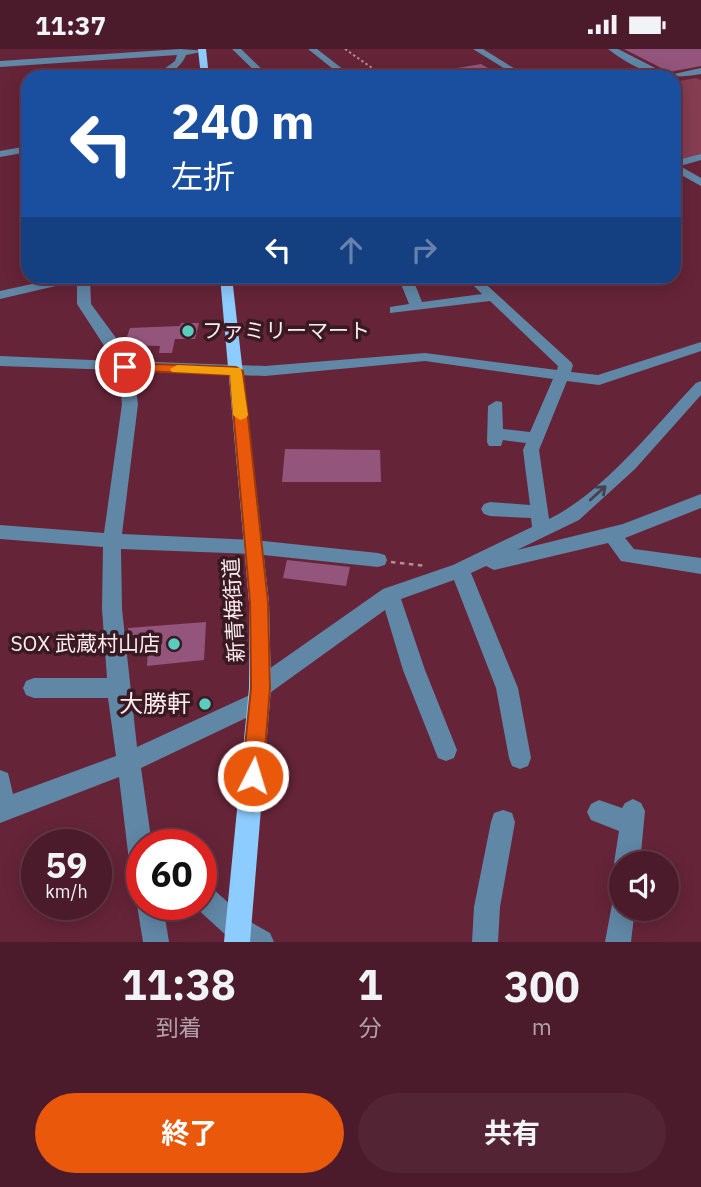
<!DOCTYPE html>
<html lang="ja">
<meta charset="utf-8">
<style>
:root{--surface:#4c1b2b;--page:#532433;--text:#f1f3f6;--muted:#b2a1a9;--line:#633947;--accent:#ea580c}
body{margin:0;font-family:"IBM Plex Sans","Noto Sans JP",sans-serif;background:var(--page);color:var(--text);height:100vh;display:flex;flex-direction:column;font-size:26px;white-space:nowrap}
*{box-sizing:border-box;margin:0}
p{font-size:23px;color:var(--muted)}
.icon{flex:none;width:38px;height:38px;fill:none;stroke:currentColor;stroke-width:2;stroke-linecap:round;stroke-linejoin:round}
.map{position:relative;height:893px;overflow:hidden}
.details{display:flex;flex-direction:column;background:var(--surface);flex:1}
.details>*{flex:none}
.hud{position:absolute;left:21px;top:21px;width:660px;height:214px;border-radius:21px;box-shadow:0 4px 18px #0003,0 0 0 2px var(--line);background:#1a4fa0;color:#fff;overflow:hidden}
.buttons{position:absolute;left:609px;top:802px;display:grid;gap:14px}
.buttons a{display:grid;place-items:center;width:70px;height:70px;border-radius:50%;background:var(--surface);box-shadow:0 4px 18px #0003,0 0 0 2px var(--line);font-size:35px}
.speed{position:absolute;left:21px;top:780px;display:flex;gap:14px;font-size:35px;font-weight:700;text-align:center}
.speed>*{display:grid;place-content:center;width:91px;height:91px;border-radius:50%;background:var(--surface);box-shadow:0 4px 18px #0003,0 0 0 2px var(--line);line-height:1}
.speed small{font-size:18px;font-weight:400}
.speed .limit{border:10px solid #d22;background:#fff;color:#111}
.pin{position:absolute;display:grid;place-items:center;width:60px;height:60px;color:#fff;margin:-30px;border:4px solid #fff;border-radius:50%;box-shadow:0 2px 7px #0007}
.me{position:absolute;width:77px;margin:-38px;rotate:5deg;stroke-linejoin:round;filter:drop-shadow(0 0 5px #0008)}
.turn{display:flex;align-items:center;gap:24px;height:147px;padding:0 35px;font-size:32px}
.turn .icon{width:91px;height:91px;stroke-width:2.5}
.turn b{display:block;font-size:49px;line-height:60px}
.lanes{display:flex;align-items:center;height:66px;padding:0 35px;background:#0003;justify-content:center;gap:35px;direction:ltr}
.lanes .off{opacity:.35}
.eta{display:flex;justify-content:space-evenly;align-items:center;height:119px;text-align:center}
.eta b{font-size:42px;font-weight:700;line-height:49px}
.action{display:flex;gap:14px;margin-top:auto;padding:14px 35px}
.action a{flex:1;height:80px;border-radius:42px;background:var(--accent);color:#fff;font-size:28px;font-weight:700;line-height:80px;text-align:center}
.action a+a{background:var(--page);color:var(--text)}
.status{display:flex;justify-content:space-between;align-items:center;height:49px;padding:0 35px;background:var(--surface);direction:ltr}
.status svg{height:19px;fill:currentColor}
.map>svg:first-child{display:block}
</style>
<div class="status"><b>11:37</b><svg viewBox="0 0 49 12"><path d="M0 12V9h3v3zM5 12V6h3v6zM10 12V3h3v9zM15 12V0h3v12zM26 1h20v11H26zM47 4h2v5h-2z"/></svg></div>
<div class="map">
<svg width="701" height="893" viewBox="0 0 701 893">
<rect width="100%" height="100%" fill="#662439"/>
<polygon fill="#863d52" points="696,29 701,31 701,110 677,116 674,114 674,33"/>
<g fill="#94557c">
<polygon points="624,0 701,0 701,17 669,23"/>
<polygon points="481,15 503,28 441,28 440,22"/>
<polygon points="181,274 199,274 195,290 175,290 172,304 159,304 160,297 124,296 130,279 180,277"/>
<polygon points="285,400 380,401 381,433 282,433"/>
<polygon points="287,511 350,518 346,537 283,529"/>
<polygon points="206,573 204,611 147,617 148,596 129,597 128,579"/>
</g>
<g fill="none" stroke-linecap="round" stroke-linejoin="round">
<polyline stroke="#b48b97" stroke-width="2" stroke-dasharray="2.5 2.5" stroke-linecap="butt" points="345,0 385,28"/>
<polyline stroke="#b48b97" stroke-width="2.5" stroke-dasharray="4.5 4.5" stroke-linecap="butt" points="391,513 426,517"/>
<g fill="#6187a6" fill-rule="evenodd">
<path d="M180,0L206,2L186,6C181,19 167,28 153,28L175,12L177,6L0,18V12Z"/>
<polygon points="232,0 241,0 270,28 261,28"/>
<polygon points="308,0 317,0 353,28 343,28"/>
<polygon points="473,0 483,0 528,28 518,28"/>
<path d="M608,0H618L669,26L701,19V25C665,32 639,24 608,0Z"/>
<polygon points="28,97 28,103 0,108 0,102"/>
<polygon points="701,105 701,111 680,117 701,129 701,137 674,122 674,112"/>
<path d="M64,228H90L91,255L119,293L129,312L265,317L425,304L557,321L558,317L490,252L390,264V258L409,255L399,230L401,228H440L434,232L414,233L422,253L482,245L465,228H478L571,313L573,316L571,323L598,326L701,293V302L599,336L567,332L539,401L549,470C603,444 655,377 696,334L701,332V346L635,420L579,471L517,501L623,475L701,445V459L625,489L634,500L701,509V525L621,512L608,494L494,521L486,517L471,524L518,639L531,709L528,717L520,720L512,717L509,709L496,639L454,531L401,550L425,621L457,701L454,709L446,712L438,709L403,621L385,561L267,646L270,652L267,659L141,719L152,796H142V824L133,821L129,812L119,728L0,774V721L8,724L13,745L116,707L108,649H34L26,646L23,639L26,632L34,629H107L102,560L103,498L0,490V476L104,484L122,355L118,321L0,317V307L114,312L77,255V232L0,250V242ZM425,312L553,330L530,383L503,380L502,353L496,352L488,357L487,393L489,397H501L503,391L526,394L523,401L530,456L490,453L484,455L481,460L484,465L490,467L531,469L532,478L453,516L383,540L252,632L249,639L252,645L137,698L122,560L121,500L254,505L378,518L385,516L387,511L385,506L378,504L254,491L122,485L138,355L133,322L265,327Z"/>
<polygon points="633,750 641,754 645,762 640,814 621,814 621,824 614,814 619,782 591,771 587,763 591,755 599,751 622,759 625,754"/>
<polygon points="503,761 512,764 515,773 500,858 498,893 472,893 474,858 491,773 494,764"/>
<polygon points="201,833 210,837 247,871 270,884 274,893 235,893 229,889 193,856 201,856"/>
<polygon points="621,846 621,859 635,859 631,893 605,893 613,850"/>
<polygon points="141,847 142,856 163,856 169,893 143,893 137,856"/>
</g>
<g fill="#8dccfe" fill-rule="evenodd">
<polygon points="198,0 206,0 209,28 201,28"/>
<polygon points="220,228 232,228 269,553 271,639 250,893 224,893 249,639 249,553"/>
</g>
</g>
<defs><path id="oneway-shaft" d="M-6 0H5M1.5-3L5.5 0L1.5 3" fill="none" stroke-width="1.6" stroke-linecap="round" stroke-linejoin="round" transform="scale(1.75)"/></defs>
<use stroke="#474051" href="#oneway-shaft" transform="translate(598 444) rotate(-42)"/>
<polygon fill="#ea580c" stroke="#983908" stroke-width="2" points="125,314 236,318 243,322 268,553 270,639 263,727 260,735 253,738 245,735 242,727 251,639 250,553 230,326 120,321 118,318"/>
<polygon fill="#f59e0b" points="177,316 241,319 248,366 246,369 240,371 233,366 230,326 172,323 170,320"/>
<g fill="#59cebe" stroke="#391a23" stroke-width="2.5">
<circle cx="188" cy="282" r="7"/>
<circle cx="174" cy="595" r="7"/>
<circle cx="205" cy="655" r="7"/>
</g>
<g text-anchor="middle" stroke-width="7" stroke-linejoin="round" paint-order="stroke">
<g font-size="21" fill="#fdecef" stroke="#391a23" text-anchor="start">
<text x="202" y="289">ファミリーマート</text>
<text x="160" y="602" text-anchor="end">SOX 武蔵村山店</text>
</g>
<g font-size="21" fill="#fdecef" stroke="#391a23">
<text transform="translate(234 561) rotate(-93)" y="7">新青梅街道</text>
</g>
<g font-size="24" fill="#fdecef" stroke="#391a23" text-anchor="end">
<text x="191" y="663">大勝軒</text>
</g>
</g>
</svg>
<div class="buttons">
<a><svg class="icon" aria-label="sound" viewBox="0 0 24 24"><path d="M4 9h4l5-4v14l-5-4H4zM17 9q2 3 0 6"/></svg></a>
</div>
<div class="speed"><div>59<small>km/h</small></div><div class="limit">60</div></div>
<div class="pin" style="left:125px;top:318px;background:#d93025"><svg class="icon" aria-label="arrive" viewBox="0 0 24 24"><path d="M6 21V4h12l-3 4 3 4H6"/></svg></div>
<svg class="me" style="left:253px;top:727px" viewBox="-20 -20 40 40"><circle r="17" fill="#ea580c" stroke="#fff" stroke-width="3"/><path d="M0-11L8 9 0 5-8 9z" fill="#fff"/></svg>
<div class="hud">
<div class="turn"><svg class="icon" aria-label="left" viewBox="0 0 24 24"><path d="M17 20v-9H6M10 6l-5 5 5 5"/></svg><div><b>240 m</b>左折</div></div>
<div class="lanes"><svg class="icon" aria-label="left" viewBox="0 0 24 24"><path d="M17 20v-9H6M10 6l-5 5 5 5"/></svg><svg class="icon off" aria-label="ahead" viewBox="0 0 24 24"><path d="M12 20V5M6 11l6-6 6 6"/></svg><svg class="icon off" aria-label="right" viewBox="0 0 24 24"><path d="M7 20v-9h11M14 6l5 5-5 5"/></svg></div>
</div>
</div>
<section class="details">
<div class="eta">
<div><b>11:38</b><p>到着</p></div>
<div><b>1</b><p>分</p></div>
<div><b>300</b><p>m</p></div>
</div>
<div class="action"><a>終了</a><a>共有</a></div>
</section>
